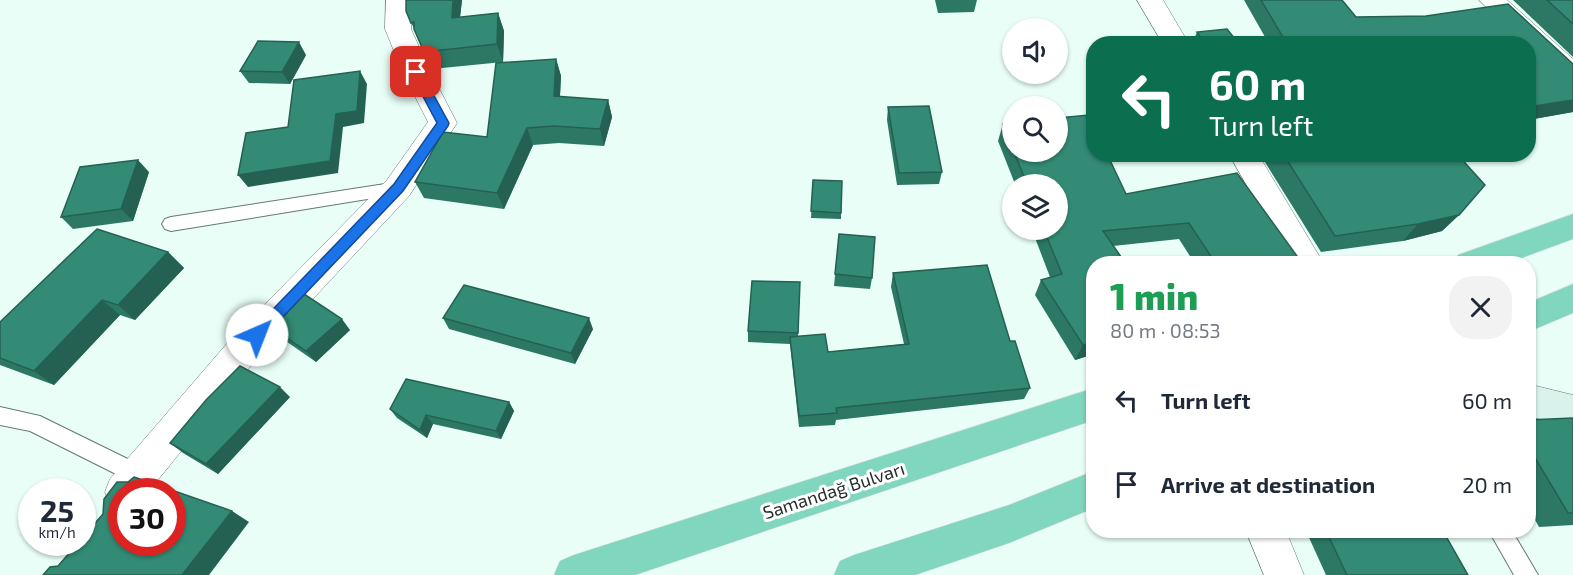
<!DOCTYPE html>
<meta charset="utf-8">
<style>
:root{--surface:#fff;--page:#f2f2f3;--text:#1f2937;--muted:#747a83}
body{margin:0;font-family:"Exo 2",sans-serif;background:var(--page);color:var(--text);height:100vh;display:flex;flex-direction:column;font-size:22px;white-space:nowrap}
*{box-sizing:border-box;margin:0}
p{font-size:20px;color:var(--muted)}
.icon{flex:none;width:33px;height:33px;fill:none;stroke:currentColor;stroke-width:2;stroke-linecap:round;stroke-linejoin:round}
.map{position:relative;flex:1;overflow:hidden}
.details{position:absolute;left:1086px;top:256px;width:450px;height:282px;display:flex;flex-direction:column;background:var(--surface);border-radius:24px;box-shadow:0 2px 4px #0004}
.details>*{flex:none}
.top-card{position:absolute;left:1086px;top:36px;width:450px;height:126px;border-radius:24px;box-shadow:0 2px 4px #0004;background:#0b6e4f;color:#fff;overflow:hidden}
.tools{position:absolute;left:1002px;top:18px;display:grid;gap:12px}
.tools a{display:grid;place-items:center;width:66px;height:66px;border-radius:50%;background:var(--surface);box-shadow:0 2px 4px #0004;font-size:30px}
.speed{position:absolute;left:18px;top:478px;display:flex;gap:12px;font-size:30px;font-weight:700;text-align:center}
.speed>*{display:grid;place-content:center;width:78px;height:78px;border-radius:50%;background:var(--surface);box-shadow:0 2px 4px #0004;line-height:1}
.speed small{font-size:15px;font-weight:400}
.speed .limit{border:9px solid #d22;background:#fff;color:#111}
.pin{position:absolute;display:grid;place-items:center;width:51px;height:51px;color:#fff;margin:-26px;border-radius:12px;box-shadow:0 3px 9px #0006}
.me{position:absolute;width:66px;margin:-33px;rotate:44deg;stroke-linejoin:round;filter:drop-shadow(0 0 4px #0008)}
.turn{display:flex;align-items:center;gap:21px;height:126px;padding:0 24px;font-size:27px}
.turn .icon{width:78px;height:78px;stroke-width:2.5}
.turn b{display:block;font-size:42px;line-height:51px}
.round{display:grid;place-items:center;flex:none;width:63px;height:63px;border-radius:24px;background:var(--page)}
.overview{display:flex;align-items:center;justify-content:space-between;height:102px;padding:0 24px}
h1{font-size:36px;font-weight:800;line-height:45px;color:#1e9e55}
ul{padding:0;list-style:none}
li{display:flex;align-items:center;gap:18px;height:84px;padding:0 24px}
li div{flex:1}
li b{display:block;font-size:22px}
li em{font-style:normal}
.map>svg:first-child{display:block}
</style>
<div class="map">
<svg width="1573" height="575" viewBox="0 0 1573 575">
<rect width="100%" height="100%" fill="#e8fef7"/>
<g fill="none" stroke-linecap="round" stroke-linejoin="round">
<g stroke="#657972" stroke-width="2">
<g id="lane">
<polygon points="398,182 404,184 406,188 404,192 398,194 171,231 165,229 162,224 165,219 171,217"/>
<polygon points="0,407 40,416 146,468 149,475 146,482 139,485 132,482 30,431 0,425"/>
<polygon points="1489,531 1512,531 1538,575 1514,575"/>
</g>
</g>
<g stroke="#657972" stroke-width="1">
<g id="street">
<polygon points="386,0 412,0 411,29 430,71 457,123 409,196 254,362 148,492 122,492 122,509 110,505 105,492 110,479 230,340 387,180 428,122 402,71 385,29"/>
<polygon points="1137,0 1163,0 1189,44 1163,44"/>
<polygon points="1479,0 1507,0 1573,59 1573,83 1563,81 1528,48 1528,44 1524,44"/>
<polygon points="1229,154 1258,154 1324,264 1291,264"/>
<polygon points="1246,531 1286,531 1304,575 1264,575"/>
</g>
</g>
<g stroke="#657972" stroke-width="1">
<polygon id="secondary" points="1528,384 1573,395 1573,427 1528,416"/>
</g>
<g stroke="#dcdddd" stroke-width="1">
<g id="highway">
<polygon points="1573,214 1573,239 1505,264 1453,264 1458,255"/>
<polygon points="1573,284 1573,313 1528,332 1528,303"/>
<polygon points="1094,388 1094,420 635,575 554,575 560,561 574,555"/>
<polygon points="1094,471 1094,508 1009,543 915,575 834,575 840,561 854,555 1009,505"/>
</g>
</g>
<use href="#lane" fill="#fff" fill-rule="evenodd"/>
<use href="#street" fill="#fff" fill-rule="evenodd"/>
<use href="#secondary" fill="#d9f3ec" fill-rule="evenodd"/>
<use href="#highway" fill="#80d6be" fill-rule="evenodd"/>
</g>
<g fill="#2c7865">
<polygon points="406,0 462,0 460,17 498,13 504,31 503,62 432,69 406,11"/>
<polygon points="935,0 977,0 974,12 938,13"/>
<polygon points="1244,0 1342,0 1356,17 1426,16 1508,4 1573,64 1573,112 1528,120 1528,44 1269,44"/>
<polygon points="1513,0 1573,0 1573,57"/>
<polygon points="1197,32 1239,44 1192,44"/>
<polygon points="306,55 290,84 249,83 240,71"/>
<polygon points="556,59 561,76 560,97 608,100 612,117 604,146 559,143 533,145 504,209 424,198 415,182 487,137"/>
<polygon points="888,107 942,172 939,184 897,185 887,120"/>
<polygon points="1012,123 1012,152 1058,152 1126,194 1302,263 1301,264 1195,264 1179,239 1113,246 1094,264 1094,354 1075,360 1035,295 1041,280 1050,277 1032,230 1058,230 1058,184 1015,184 998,141 1003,124"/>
<polygon points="1266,154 1457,154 1459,215 1442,231 1403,241 1321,252 1263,159"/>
<polygon points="149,172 133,221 73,229 61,217"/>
<polygon points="813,180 841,213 841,219 811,218"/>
<polygon points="839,234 872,278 870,289 834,286"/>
<polygon points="168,252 184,268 135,320 120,315 54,385 0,365 0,322"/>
<polygon points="893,273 1010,341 1030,388 1024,399 836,420 835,425 799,427 790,344 748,342 748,331 800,282 798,336 828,352 904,344 891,287"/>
<polygon points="443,318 593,329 575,364 449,329"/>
<polygon points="270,326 350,330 316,362 280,337"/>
<polygon points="290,397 218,474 183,453 170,443"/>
<polygon points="509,402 514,411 501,439 433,424 427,438 397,418 390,409"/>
<polygon points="1573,418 1573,525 1539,527 1528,507 1528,420"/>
<polygon points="1306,531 1443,531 1468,575 1326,575"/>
</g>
<g fill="#246152">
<polygon points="453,0 462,0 458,35 452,18"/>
<polygon points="498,13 504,31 503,62 497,44"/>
<polygon points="299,42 306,55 290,84 282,72"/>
<polygon points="556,59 561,76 559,113 554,96"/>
<polygon points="360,71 367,84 364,123 343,127 338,173 248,187 238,175 336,114"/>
<polygon points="608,100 612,117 604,146 600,129"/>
<polygon points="1573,100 1573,112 1528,120 1528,107"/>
<polygon points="527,128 533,145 504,209 497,193"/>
<polygon points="138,160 149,172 133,221 121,209"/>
<polygon points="1459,215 1442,231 1403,241 1418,224"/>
<polygon points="168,252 184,268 135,320 118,305"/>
<polygon points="102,300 120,315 54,385 34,371"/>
<polygon points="589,318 593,329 575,364 571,353"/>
<polygon points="342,319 350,330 316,362 306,351"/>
<polygon points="1094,342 1094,354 1075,360 1083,345"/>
<polygon points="280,387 290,397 218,474 206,464"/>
<polygon points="509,402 514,411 501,439 496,431"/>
<polygon points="426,415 433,424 427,438 420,430"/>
<polygon points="232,511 249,522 209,575 182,575"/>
</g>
<g fill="#338b75" stroke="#246152" stroke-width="1.5" fill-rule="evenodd">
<polygon points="406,0 453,0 452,18 498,13 497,44 424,52 414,29 414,22 411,23 406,11"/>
<polygon points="1261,0 1342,0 1356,17 1426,16 1508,4 1573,64 1573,100 1528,107 1528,44 1287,44"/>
<polygon points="1547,0 1573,0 1573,24"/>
<polygon points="1227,29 1239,44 1205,44 1197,32"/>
<polygon points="258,41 299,42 282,72 240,71"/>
<polygon points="556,59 554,96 608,100 600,129 554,126 527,128 497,193 415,182 443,132 487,137 496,63"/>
<polygon points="360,71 357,111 336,114 330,161 238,175 246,133 288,127 294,80"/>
<polygon points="929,106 942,172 899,173 888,107"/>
<polygon points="1089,115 1094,126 1094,154 1107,154 1126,194 1237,173 1302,263 1298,264 1216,264 1189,223 1103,231 1126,264 1094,264 1094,342 1083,345 1041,280 1062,274 1044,230 1058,230 1058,184 1027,184 1014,152 1058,152 1058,118"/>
<polygon points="1012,123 1012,149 1003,124"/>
<polygon points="1283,154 1457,154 1485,185 1459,215 1418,224 1335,236"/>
<polygon points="138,160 121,209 61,217 80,167"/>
<polygon points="813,180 842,181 841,213 811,211"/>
<polygon points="97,229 168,252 118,305 102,300 34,371 0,358 0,322"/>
<polygon points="839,234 875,237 872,278 835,274"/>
<polygon points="987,265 1010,341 1015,341 1030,388 836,408 837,413 799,416 790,337 825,334 828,352 909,344 893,273"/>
<polygon points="752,281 800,282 798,333 748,331"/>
<polygon points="464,285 589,318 571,353 443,318"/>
<polygon points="304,294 342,319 306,351 270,326"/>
<polygon points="240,366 280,387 206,464 170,443 206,400"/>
<polygon points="406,379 509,402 496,431 426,415 420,430 390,409"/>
<polygon points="1573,418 1573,513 1568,513 1528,446 1528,420"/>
<path d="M134,477L232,511L182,575H43L50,567L58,566L78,543H82V538L103,514L104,499L117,482H128ZM122,492H172V543H122Z"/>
<polygon points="1326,531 1443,531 1468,575 1347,575"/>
</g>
<polygon fill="#1a73e8" stroke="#114b97" stroke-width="1.5" points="416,68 421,72 449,123 448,126 403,191 262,339 252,339 250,335 252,331 394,184 437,123 410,72"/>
<g text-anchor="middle" stroke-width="6" stroke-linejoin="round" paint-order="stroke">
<g font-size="18" fill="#242d2a" stroke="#fff">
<text transform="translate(834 491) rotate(-18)" y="6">Samandağ Bulvarı</text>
</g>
</g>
</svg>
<div class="tools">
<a><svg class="icon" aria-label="sound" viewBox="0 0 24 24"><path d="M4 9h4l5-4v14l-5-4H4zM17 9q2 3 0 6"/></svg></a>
<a><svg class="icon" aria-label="search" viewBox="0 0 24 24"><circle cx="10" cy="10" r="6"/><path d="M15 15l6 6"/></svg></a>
<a><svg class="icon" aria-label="layers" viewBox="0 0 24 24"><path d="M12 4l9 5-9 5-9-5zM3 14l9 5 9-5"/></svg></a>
</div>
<div class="speed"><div>25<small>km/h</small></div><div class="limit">30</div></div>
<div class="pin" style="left:416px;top:72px;background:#d93025"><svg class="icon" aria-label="arrive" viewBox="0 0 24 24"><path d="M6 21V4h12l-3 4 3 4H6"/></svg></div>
<svg class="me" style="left:257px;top:335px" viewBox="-20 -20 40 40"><circle r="19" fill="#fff"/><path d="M0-13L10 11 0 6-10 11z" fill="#1a73e8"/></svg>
<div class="top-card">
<div class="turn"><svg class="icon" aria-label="left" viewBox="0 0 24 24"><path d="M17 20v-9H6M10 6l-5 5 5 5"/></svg><div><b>60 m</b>Turn left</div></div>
</div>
<section class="details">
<div class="overview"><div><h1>1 min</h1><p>80 m · 08:53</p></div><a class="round"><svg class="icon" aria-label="close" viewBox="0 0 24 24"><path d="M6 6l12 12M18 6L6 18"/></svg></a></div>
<ul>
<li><svg class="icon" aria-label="left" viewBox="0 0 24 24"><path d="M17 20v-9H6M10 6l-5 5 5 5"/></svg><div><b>Turn left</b></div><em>60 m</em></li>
<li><svg class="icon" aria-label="arrive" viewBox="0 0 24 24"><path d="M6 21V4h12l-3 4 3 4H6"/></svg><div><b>Arrive at destination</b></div><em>20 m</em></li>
</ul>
</section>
</div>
